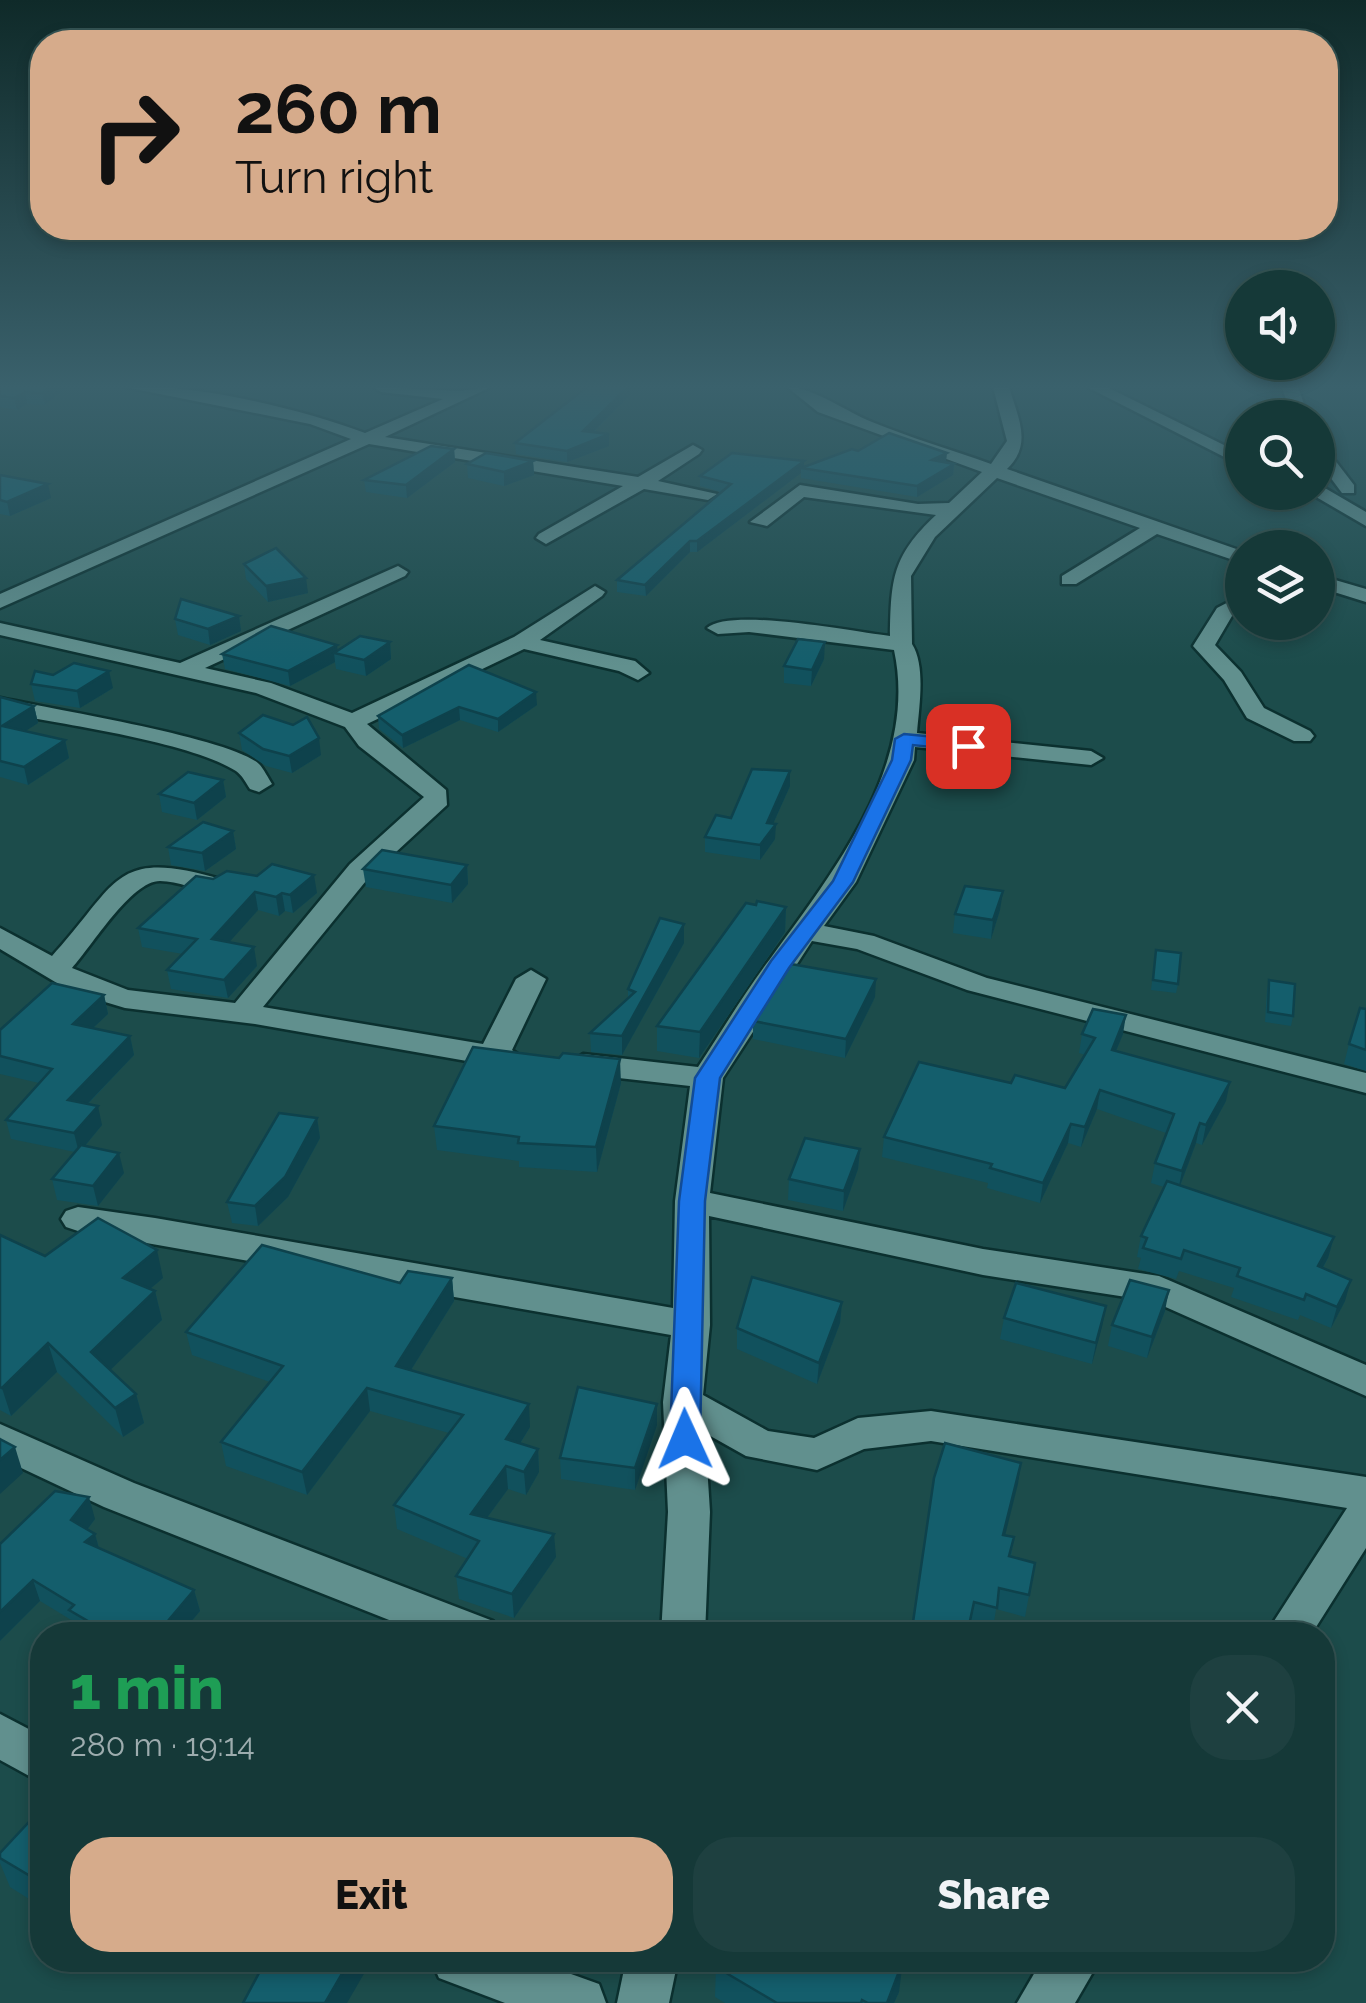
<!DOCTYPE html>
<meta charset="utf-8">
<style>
:root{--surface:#153938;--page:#1e4040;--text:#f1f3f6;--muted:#9dacae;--line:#345353;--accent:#d6ab8b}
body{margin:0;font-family:Raleway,sans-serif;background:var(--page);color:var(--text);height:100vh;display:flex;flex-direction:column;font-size:38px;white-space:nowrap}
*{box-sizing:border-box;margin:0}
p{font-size:32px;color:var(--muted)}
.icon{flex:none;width:55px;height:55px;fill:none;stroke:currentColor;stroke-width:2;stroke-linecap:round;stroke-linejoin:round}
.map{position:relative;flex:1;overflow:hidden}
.drawer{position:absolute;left:30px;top:1622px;width:1305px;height:350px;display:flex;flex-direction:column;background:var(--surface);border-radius:40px;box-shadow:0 5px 15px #0003,0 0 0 2px var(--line)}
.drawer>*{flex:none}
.banner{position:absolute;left:30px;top:30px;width:1308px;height:210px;border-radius:40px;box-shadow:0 5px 15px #0003,0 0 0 2px var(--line);background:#d6ab8b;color:#111;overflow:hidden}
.controls{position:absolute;left:1225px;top:270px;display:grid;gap:20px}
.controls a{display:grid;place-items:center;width:110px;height:110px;border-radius:50%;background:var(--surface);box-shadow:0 5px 15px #0003,0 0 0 2px var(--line);font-size:50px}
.pin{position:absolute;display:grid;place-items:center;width:85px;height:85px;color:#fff;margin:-42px;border-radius:20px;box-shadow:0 5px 15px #0006}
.me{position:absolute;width:110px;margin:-55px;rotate:359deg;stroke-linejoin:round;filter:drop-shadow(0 0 8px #0008)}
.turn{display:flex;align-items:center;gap:35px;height:210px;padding:0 40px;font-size:45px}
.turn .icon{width:130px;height:130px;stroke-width:2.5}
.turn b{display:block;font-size:70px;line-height:85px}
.round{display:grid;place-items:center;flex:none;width:105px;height:105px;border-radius:40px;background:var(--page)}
.overview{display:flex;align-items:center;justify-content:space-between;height:170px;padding:0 40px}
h1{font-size:60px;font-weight:800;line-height:75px;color:#1e9e55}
.cta{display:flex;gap:20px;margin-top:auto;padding:20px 40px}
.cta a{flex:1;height:115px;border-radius:40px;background:var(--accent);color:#111;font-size:40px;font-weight:800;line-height:115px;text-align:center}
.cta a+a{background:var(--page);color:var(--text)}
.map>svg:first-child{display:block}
</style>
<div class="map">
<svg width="1366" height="2003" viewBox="0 0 1366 2003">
<rect width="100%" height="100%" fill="#1c4c4b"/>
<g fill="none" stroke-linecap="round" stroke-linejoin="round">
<g stroke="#0b302f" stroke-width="5">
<g id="minor">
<path d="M125,387C193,383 301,409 365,433L443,399L381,392L373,387L460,391L491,387L385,437L638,477L693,445L702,450L699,454L658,481L717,494L708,500L644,489L546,544L536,538L539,534L623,486L369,444L0,608V594L351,439L310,424Z"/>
<path d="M787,387C811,386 847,412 872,422C911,438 952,450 991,464L1007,441L993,387H1009C1018,418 1033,444 1007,469L1242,551V563L1157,534L1076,584H1062V576L1140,528L997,478L935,537L911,576L912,644C926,666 919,707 917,733L1091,751L1103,758L1091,765L915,747L914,760L856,882L824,926L874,936L987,978L1366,1073V1093L967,990L857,949L812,941L723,1078L710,1193L983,1249L1159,1276L1366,1365V1396L1152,1301L983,1275L709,1216L710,1325L703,1395L768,1431L814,1438L858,1418L931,1411L1366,1477V1548L1311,1635H1265L1347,1508L931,1441L864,1449L817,1470L746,1456L705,1433L710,1512L705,1635H661L668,1512L663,1402L671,1335L78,1231L66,1227L61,1219L66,1211L78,1207L155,1218L673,1308L675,1201L690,1086L583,1074L567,1064L583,1054L698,1067C722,1031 744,993 770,959C833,872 919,765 894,650L749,632L718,634L707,628C730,607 855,632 890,636C891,579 892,556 936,515L804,497L767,526L750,522L800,485L918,504L949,503L982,472L818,412Z"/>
<polygon points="1087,387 1107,387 1242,454 1242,466"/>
<polygon points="1282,387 1298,387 1309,418 1292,418"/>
<polygon points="1318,445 1324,446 1354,485 1354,493 1342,493 1318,461"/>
<polygon points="1318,484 1366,512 1366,526 1311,494 1318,492"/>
<path d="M398,566L408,572L405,576L205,668L271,683L352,713L514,637L595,586L605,592L602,596L540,640L635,661L649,673L638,680L619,671L524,649L367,724L446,790L447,805L370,876L263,1007L483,1044L516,979L531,970L546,979L512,1050L523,1058L518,1065L507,1068L255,1024L125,1008L72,992L0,949V928L52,956C120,882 112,847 224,880L228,886L214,894C197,890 178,881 160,881C131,881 92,946 72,968L128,990L235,1003L350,864L424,797L359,746L345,727L256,693L0,635V623L180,663Z"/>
<polygon points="1318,575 1366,589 1366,602 1318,587"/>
<polygon points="1242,595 1242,610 1232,616 1215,645 1241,672 1264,708 1310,731 1314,736 1310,741 1294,741 1247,718 1224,680 1193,646 1217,608"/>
<path d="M0,698C47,708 231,738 259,764C264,769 268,778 272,784L259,792L250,789C246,783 242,775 236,771C188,741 60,724 0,712Z"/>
<polygon points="0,1424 134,1483 493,1621 499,1635 427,1635 104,1507 0,1458"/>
<polygon points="0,1714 42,1736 42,1783 0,1760"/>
<polygon points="431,1960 532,1960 599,1984 606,2003 505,2003 439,1978"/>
<polygon points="626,1960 678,1960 669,2003 617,2003"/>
<polygon points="1042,1960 1100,1960 1075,2003 1017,2003"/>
</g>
</g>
<use href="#minor" fill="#61908e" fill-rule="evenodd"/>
</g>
<g fill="#11515d">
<polygon points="0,387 67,387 45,405 27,404 17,410 0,407"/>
<polygon points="630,395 593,433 609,434 609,446 567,462 516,454 515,443"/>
<polygon points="454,449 455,462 407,498 366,492 364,480"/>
<polygon points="858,451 954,464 953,475 917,497 801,478 801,473 697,552 690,552 646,596 617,592 617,580 721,492 700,486 700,476 804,461 804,467"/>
<polygon points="533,461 534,475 504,486 468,478 467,464"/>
<polygon points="0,475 51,498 10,516 0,514"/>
<polygon points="244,564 308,593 268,602 246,579"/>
<polygon points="239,616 241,631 210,645 178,635 175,619"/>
<polygon points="390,642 391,659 366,676 336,669 335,662 290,686 225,669 222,654 337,651"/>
<polygon points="824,659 811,686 784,683 784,666"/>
<polygon points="469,665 537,705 498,732 460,720 403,748 379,729 378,716"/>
<polygon points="31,684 113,688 80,708 35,701"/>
<polygon points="0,697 34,706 38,723 25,731 65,740 69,758 28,785 0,777"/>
<polygon points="239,733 321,755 292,773 266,766 242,750"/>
<polygon points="790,771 790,786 773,824 775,839 760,860 705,852 705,837"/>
<polygon points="223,780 226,797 197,820 162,812 159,794"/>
<polygon points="233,831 236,849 205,871 171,865 168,847"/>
<polygon points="467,865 468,884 452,903 366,887 363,869"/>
<polygon points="213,879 317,893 293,913 285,911 279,916 258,910 229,942 257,966 228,998 171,989 167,970 183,954 142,947 138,928"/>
<polygon points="786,907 785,932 699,1058 657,1051 657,1026"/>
<polygon points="1000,910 991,939 953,933 955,914"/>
<polygon points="684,943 622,1055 591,1052 590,1033 628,999 628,989"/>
<polygon points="1156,950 1178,984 1176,993 1151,990"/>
<polygon points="1269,980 1293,1016 1291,1026 1265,1022 1267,990"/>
<polygon points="104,995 108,1014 93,1028 130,1036 134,1055 88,1104 102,1125 85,1146 124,1173 98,1206 57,1200 52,1179 75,1152 11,1139 6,1120 39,1083 0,1074 0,1030"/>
<polygon points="875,997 845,1058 753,1039 753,1021"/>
<polygon points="1366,1009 1366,1071 1344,1064 1349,1044"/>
<polygon points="1082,1034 1123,1034 1116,1051 1226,1101 1202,1145 1196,1143 1180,1186 1334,1237 1328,1258 1323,1268 1345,1301 1331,1328 1300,1315 1298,1320 1231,1297 1234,1288 1179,1271 1176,1279 1138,1269 1141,1258 1137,1257 1141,1236 1164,1187 1151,1183 1155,1163 1166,1133 1097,1109 1081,1147 1068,1143 1040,1203 987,1188 988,1183 882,1157 884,1137 1011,1083 1065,1088 1085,1055 1079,1053"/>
<polygon points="621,1083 597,1172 519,1167 519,1161 437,1150 434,1126"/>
<polygon points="317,1118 320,1138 288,1197 258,1226 232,1223 227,1202"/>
<polygon points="860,1149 858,1169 843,1211 788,1200 789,1179"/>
<polygon points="0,1235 45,1256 163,1278 150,1289 155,1291 162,1320 110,1370 136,1394 144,1423 123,1437 57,1372 11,1416 0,1410"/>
<polygon points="452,1278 454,1301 411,1370 530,1427 520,1444 538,1449 539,1472 526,1495 508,1489 487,1518 556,1557 514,1618 459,1599 456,1576 468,1559 397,1529 394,1505 449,1433 370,1411 307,1495 226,1466 221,1442 270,1382 192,1355 186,1332 400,1283"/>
<polygon points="842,1302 840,1323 817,1384 737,1349 737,1328"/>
<polygon points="1106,1306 1092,1364 1000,1339 1004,1318"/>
<polygon points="1165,1311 1147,1358 1108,1346 1112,1325"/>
<polygon points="657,1425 635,1490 561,1479 560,1458"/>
<polygon points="1021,1463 1005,1535 1014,1537 1011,1556 1035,1563 1025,1617 996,1609 993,1629 970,1624 912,1629"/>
<polygon points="95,1519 87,1530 95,1534 99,1548 194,1590 200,1611 180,1635 83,1635 76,1631 73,1621 40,1601 0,1641 0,1544"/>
<polygon points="42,1808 42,1907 10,1887 0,1863 0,1853"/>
<polygon points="716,1967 899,1992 894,2003 725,2003 715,1997"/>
</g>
<g fill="#0e424c">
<polygon points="50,387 67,387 45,405 42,393"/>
<polygon points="628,387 630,387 630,395 583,442 583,431"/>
<polygon points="25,392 27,404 17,410 14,398"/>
<polygon points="609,434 609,446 567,462 567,451"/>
<polygon points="454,449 455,462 407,498 406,485"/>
<polygon points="947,453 946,463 932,460"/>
<polygon points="533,461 534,475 504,486 504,472"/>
<polygon points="804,461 804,469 801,468 801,473 697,552 697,541"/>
<polygon points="954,464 953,475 917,497 917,486"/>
<polygon points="48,484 51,498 10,516 7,502"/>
<polygon points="690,541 690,552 646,596 645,585"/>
<polygon points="306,578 308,593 268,602 266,586"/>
<polygon points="239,616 241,631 210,645 208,629"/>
<polygon points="390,642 391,659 366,676 364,660"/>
<polygon points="825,642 824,659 811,686 812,670"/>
<polygon points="337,645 338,654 334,653 335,662 290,686 288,671"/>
<polygon points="109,671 113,688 80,708 77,691"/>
<polygon points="536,692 537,705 498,732 498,719"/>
<polygon points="34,706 38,723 7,743 2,726"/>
<polygon points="459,707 460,720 403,748 402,735"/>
<polygon points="319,738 321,755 292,773 289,756"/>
<polygon points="65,740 69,758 28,785 24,767"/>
<polygon points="790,771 790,786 768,835 776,824 775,839 760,860 760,845 767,823"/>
<polygon points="223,780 226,797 197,820 194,803"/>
<polygon points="233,831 236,849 205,871 202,853"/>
<polygon points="467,865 468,884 452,903 451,885"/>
<polygon points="314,875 317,893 293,913 290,895"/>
<polygon points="1003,891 1000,910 991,939 993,920"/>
<polygon points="255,892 258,910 216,957 212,939"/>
<polygon points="282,893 285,911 279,916 276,897"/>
<polygon points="786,907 785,932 699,1058 700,1032"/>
<polygon points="684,924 684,943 622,1055 622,1036"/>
<polygon points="254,947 257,966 228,998 224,980"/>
<polygon points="876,979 875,997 845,1058 846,1039"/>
<polygon points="104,995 108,1014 78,1042 73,1024"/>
<polygon points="1126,1015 1123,1034 1108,1070 1112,1050"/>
<polygon points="130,1036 134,1055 73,1119 68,1100"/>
<polygon points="620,1059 621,1083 597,1172 596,1147"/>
<polygon points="1230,1082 1226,1101 1202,1145 1206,1125"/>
<polygon points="1100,1090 1097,1109 1081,1147 1085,1127"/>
<polygon points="98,1106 102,1125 79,1153 74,1133"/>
<polygon points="317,1118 320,1138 288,1197 258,1226 255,1206"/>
<polygon points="1200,1123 1196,1143 1178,1191 1182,1171"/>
<polygon points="1071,1124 1068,1143 1040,1203 1043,1183"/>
<polygon points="860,1149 858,1169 843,1211 844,1191"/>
<polygon points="119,1153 124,1173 98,1206 93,1186"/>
<polygon points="1334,1237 1328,1258 1312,1287 1318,1266"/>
<polygon points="157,1250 163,1278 130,1306 123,1278"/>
<polygon points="452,1278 454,1301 399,1389 396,1366"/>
<polygon points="1351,1280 1345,1301 1331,1328 1337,1307"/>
<polygon points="1169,1290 1165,1311 1147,1358 1152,1337"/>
<polygon points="155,1291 162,1320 99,1381 91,1352"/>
<polygon points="842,1302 840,1323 817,1384 819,1363"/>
<polygon points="1106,1306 1102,1327 1092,1364 1096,1343"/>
<polygon points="48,1343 57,1372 11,1416 2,1388"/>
<polygon points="367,1388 370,1411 307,1495 302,1472"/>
<polygon points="136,1394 144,1423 123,1437 115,1408"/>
<polygon points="529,1404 530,1427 508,1463 506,1439"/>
<polygon points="657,1404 657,1425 635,1490 635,1468"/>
<polygon points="15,1447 23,1473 0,1494 0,1460"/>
<polygon points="538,1449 539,1472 526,1495 524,1472"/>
<polygon points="1021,1463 1018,1484 1000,1556 1003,1535"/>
<polygon points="506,1466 508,1489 473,1537 471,1514"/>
<polygon points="89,1497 95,1519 78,1542 71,1520"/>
<polygon points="95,1534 101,1556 85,1542"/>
<polygon points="554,1534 556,1557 514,1618 512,1594"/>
<polygon points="33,1580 40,1601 0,1641 0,1612"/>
<polygon points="194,1590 200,1611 180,1635 156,1635"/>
<polygon points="350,1960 372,1960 347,2003 325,2003"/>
<polygon points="903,1961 899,1992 894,2003 887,2003"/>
</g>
<g fill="#145e6c" stroke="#0e424c" stroke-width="2.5">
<polygon points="0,387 50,387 42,393 25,392 14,398 0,396"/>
<polygon points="587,387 628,387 583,431 609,434 567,451 515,443"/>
<polygon points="889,433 947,453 932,460 954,464 917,486 801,468 852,449 858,451"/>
<polygon points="431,446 454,449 406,485 364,480"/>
<polygon points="486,453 533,461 504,472 467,464"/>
<polygon points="732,453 804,461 697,541 690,541 645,585 617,580 731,484 700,476"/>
<polygon points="0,475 48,484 7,502 0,500"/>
<polygon points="276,548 306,578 266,586 244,564"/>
<polygon points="181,599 239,616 208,629 175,619"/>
<polygon points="271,626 337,645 288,671 222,654"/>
<polygon points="360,636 390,642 364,660 334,653"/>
<polygon points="798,639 825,642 812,670 784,666"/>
<polygon points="74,663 109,671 77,691 31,684 35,671 53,675"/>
<polygon points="469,665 536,692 498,719 459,707 402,735 378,716"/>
<polygon points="0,697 34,706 2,726 65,740 24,767 0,761"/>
<polygon points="263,715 293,725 307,717 319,738 289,756 263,749 239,733"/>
<polygon points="752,769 790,771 767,823 776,824 760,845 705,837 716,815 731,818"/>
<polygon points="188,772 223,780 194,803 159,794"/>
<polygon points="203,822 233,831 202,853 168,847"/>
<polygon points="382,850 467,865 451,885 363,869"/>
<polygon points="272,864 314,875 290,895 282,893 276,897 255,892 212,939 254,947 224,980 167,970 197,939 138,928 196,876 213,879 227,871 257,876"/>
<polygon points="965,886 1003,891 993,920 955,914"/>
<polygon points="757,901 786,907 700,1032 657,1026 746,903 756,905"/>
<polygon points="660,918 684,924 622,1036 590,1033 635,992 628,989"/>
<polygon points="1156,950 1181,953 1178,984 1153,980"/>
<polygon points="791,964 876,979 846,1039 753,1021"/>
<polygon points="1269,980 1295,984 1293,1016 1268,1012"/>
<polygon points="52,983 104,995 73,1024 130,1036 68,1100 98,1106 74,1133 6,1120 52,1069 0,1056 0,1030"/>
<polygon points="1360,1008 1366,1009 1366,1050 1349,1044"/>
<polygon points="1093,1009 1126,1015 1112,1050 1230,1082 1206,1125 1200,1123 1182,1171 1155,1163 1174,1114 1100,1090 1085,1127 1071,1124 1043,1183 990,1168 992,1164 884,1137 919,1062 1011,1083 1015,1075 1065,1088 1095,1038 1082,1034"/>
<polygon points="473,1047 559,1058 563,1053 620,1059 596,1147 518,1143 519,1137 434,1126"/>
<polygon points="279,1113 317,1118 285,1177 255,1206 227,1202"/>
<polygon points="805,1138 860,1149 844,1191 789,1179"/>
<polygon points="81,1145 119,1153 93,1186 52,1179"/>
<polygon points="1167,1181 1334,1237 1318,1266 1351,1280 1337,1307 1306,1294 1304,1300 1237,1276 1240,1268 1184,1250 1181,1259 1143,1248 1147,1238 1141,1236"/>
<polygon points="98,1218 157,1250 123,1278 155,1291 91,1352 136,1394 115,1408 48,1343 2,1388 0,1387 0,1235 45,1256"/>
<polygon points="262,1245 400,1283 408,1271 452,1278 396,1366 529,1404 506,1439 538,1449 524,1472 506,1466 471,1514 554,1534 512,1594 456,1576 479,1541 394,1505 463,1415 367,1388 302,1472 221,1442 283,1366 186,1332"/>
<polygon points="752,1277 842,1302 819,1363 737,1328"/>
<polygon points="1130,1280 1169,1290 1152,1337 1112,1325"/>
<polygon points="1016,1283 1106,1306 1096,1343 1004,1318"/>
<polygon points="578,1387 657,1404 635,1468 560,1458"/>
<polygon points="0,1439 15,1447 0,1460"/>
<polygon points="945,1443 1021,1463 1003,1535 1014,1537 1009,1556 1035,1563 1029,1595 999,1588 997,1608 974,1602 967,1635 877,1635 879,1622 912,1629 934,1478"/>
<polygon points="55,1491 89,1497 71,1520 95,1534 85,1542 194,1590 156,1635 112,1635 69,1610 74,1605 33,1580 0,1612 0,1544"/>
<polygon points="381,1621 416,1635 373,1635"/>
<polygon points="348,1622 368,1635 339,1635"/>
<polygon points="42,1808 42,1883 0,1858 0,1853"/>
<polygon points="266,1960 350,1960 325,2003 243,2003"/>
<polygon points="718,1960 901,1960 903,1961 887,2003 868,2003 862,2000 861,2003 777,2003 716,1967"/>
</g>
<linearGradient id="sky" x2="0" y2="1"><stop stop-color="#0f2a29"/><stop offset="0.58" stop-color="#3a616c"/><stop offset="1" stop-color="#3a616c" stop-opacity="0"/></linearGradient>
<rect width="1366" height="667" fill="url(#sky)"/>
<polygon fill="#1a73e8" stroke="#114b97" stroke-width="2.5" points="904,734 968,740 977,746 968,751 913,745 911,760 853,882 789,968 720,1078 705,1201 700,1439 695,1447 674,1447 670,1439 679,1201 695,1078 771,961 833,881 892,760 895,739"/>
</svg>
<div class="controls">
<a><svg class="icon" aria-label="sound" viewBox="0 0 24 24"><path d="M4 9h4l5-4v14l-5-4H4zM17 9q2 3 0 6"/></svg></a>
<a><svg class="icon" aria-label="search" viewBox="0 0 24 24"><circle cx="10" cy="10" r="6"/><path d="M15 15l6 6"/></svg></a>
<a><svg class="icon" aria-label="layers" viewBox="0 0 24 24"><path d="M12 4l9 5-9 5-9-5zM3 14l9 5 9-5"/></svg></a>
</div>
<div class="pin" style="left:968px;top:746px;background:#d93025"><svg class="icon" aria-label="arrive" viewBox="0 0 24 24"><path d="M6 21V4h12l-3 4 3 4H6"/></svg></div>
<svg class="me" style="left:685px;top:1439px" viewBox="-20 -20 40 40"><path d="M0-17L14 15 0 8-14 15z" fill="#1a73e8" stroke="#fff" stroke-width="4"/></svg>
<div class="banner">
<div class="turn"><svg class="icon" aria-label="right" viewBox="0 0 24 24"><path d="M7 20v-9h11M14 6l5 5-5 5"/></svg><div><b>260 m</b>Turn right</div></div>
</div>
<section class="drawer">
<div class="overview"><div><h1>1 min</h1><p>280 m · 19:14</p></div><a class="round"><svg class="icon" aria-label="close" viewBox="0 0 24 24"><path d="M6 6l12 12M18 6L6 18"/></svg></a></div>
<div class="cta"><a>Exit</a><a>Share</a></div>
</section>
</div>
